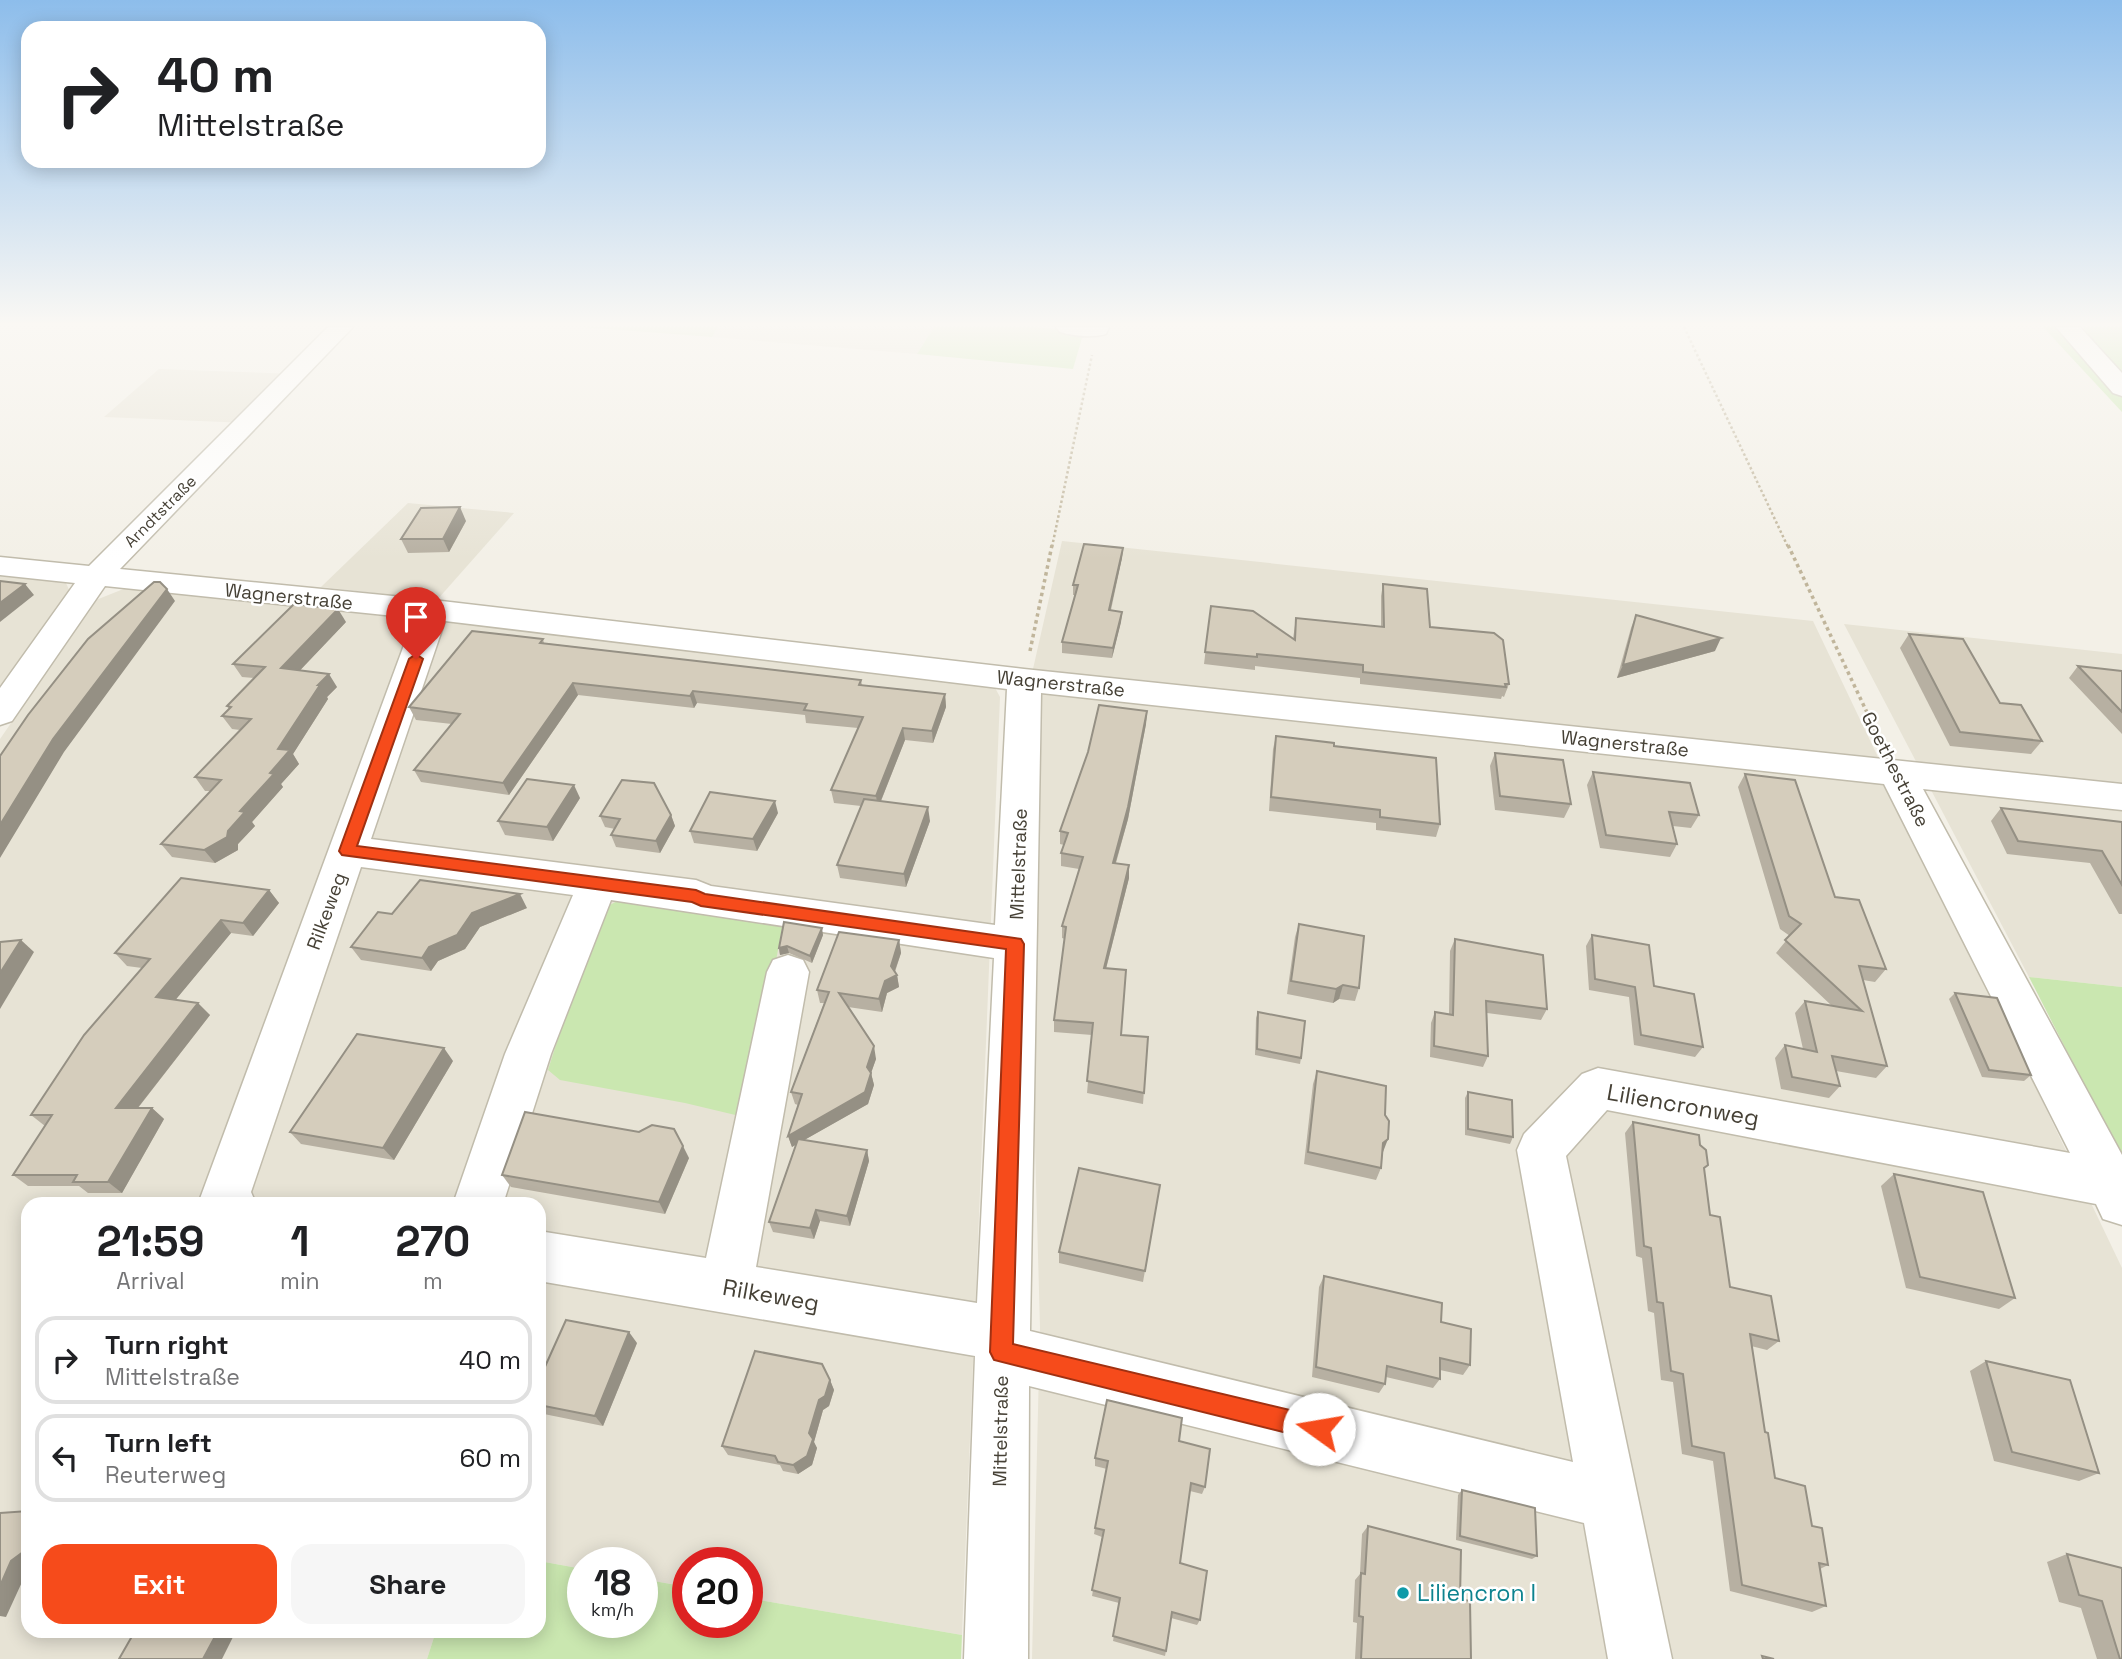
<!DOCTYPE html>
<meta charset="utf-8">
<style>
:root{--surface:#fff;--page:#f6f6f6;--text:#202124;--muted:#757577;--line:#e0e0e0;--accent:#f64b1b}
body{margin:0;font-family:"Space Grotesk",sans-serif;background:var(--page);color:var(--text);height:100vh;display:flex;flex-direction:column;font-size:26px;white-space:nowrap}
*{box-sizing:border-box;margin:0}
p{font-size:23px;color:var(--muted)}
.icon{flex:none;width:38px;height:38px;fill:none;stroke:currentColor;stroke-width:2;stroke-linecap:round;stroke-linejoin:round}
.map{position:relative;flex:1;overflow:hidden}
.panel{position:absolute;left:21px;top:1197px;width:525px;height:441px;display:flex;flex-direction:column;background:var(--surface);border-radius:21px;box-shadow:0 4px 18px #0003}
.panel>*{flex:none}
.hud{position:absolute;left:21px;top:21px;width:525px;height:147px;border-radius:21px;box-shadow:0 4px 18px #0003;background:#fff;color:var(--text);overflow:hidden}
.speed{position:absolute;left:567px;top:1547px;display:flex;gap:14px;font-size:35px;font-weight:700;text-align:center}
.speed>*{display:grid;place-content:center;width:91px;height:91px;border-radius:50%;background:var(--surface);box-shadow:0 4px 18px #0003;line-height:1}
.speed small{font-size:18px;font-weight:400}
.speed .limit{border:10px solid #d22;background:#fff;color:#111}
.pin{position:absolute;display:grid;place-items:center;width:60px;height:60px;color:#fff;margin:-72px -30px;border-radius:50% 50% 50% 0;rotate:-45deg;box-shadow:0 0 7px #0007}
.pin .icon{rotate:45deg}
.me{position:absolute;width:77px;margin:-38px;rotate:283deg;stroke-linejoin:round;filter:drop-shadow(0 0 5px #0008)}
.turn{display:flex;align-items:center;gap:24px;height:147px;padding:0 21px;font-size:32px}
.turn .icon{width:91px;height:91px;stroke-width:2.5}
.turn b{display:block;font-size:49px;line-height:60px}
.eta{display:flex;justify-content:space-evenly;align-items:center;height:119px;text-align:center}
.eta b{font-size:42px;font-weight:700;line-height:49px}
.primary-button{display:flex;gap:14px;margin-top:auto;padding:14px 21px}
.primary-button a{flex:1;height:80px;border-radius:21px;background:var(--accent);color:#fff;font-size:28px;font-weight:700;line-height:80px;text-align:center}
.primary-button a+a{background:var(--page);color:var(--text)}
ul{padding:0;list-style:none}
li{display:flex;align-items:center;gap:21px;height:88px;margin:0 14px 10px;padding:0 7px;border:4px solid var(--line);border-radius:21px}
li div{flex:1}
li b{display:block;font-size:26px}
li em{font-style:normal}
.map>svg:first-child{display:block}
</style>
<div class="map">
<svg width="2122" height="1659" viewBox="0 0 2122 1659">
<rect width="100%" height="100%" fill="#f3f0e7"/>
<g fill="#e7e3d5">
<polygon points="718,327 934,327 917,354 712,337"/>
<polygon points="159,369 298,374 248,423 104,417"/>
<polygon points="408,503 514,513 437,600 321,587"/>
<polygon points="1062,541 1813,621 2122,1268 2122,1659 1032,1659 1040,1327 1023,713"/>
<polygon points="0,574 65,581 71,594 0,692"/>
<polygon points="126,588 302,605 993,684 1000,697 962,1635 747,1598 747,1563 688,1563 688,1587 642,1579 642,1563 583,1563 583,1569 539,1561 539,1204 28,1204 28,1631 436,1631 427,1659 0,1659 0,739 96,600"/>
<polygon points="1844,624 2122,654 2122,987 2029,977"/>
</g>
<g fill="#cae7b0">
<polygon points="582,327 718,327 712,337"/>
<polygon points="934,327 1033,327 1084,331 1073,369 917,354"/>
<polygon points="2043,327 2077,327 2084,330 2084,327 2122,327 2122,412"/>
<polygon points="625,897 784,916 748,1118 685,1103 560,1080 548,1070 586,950 606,907"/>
<polygon points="2029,977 2122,987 2122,1159"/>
<polygon points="539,1561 583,1569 583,1622 642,1622 642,1579 688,1587 688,1622 747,1622 747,1598 962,1635 961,1659 427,1659 436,1631 539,1631"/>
</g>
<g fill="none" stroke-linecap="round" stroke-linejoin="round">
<g stroke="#c1bcac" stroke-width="3">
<g id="minor">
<path d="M328,327H353L120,569L433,600L1024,669L2122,784V810L1923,789L2122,1155V1225L2103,1219L2096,1204L1607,1110L1566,1156L1672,1659H1608L1584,1523L1029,1386L1028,1659H964L975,1356L539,1281V1231L706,1258L767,972L773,960L788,955L803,960L809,972L756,1267L977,1303L994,958L611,900L551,1054L503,1204H453L505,1054L573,895L361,867L251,1192L256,1204H198L414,618L105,586L12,721L0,725V688L75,583L0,575V557L89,566ZM445,621L1007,689L995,925L711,886L696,880L371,839ZM1041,693L1884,784L2070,1153L1598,1068L1582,1074L1524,1134L1517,1150L1573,1462L1030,1331Z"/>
<path d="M1056,327H1109L1106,334C1092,338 1074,336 1060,332Z"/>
<polygon points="2056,327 2080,327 2122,373 2122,396 2113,393"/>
</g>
</g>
<g stroke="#c0b59b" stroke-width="2.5" stroke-dasharray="2.5 2.5" stroke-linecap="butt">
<polyline points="1684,327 1788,547"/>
<polyline points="1052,547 1092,355"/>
</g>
<g stroke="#c0b59b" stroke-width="3.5" stroke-dasharray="3.5 3.5" stroke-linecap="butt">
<polyline points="1788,545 1880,740"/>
<polyline points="1030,651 1052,545"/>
</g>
<use href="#minor" fill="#fff" fill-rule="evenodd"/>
</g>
<g fill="#b7b0a2">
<polygon points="466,521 449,552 408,553 401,539"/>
<polygon points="1123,548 1122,558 1111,610 1122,612 1121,622 1112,658 1062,653 1062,642 1075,595 1073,595 1073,585"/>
<polygon points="1383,584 1430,627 1509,684 1504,697 1502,696 1501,699 1360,684 1360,678 1255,666 1255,670 1204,664 1211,606 1293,639 1296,618 1381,627 1381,596"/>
<polygon points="1636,615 1715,651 1617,678 1631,628"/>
<polygon points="346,622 300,670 337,687 327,697 328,699 293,754 299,764 281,784 283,787 252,822 255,826 238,844 238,850 215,863 172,857 161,844 211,791 205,791 195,777 240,730 232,729 222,716 229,709 227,706 254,678 242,677 233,664"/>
<polygon points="1909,634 2000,703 2042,741 2031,754 1950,746 1900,648"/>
<polygon points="543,639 544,643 861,680 862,685 945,694 946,707 933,743 905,740 881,801 930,821 906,887 840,878 837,865 861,806 834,803 831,790 858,728 806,723 805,715 697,703 694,708 578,695 509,795 421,782 414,770 452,724 416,720 409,707"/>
<polygon points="2078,666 2122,671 2122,734 2069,678"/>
<polygon points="1147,711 1146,724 1128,819 1116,863 1129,878 1106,969 1121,1035 1148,1037 1143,1104 1087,1093 1092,1035 1054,1032 1054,1020 1065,939 1062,938 1062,926 1079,869 1061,866 1061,853 1064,845 1060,844 1060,831"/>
<polygon points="1276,736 1334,746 1440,824 1436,837 1376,830 1376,823 1269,811 1273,749"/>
<polygon points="1495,753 1571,804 1564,818 1495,810 1490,766"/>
<polygon points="1593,772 1699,815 1691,828 1673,826 1677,844 1670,857 1600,848 1587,785"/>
<polygon points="1745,774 1835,897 1886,969 1875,982 1863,980 1887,1066 1876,1078 1836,1071 1840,1086 1829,1098 1781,1089 1775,1058 1785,1045 1803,1049 1795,1013 1805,1001 1832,1006 1776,953 1790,936 1780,929 1738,787"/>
<polygon points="580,798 553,841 505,835 498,821"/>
<polygon points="2001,808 2122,822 2122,914 2119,914 2090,863 2007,854 1991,821"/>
<polygon points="778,813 757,851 694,843 690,831"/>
<polygon points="671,815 675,826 660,853 616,847 611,835 615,829 605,827 600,816"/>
<polygon points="269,890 279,903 253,936 231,933 175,1000 210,1015 138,1108 152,1108 164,1119 122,1193 88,1193 79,1186 28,1186 13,1175 45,1126 31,1115 142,968 127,966 115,953"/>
<polygon points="527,908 480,927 465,949 438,961 431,971 361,960 351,947 392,914"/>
<polygon points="1299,924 1359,988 1355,1001 1339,999 1333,1003 1287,994 1295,937"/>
<polygon points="823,935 812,963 789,953 780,955 779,948"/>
<polygon points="1592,935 1703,1047 1695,1057 1634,1045 1629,997 1589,990 1586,946"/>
<polygon points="1455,939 1547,1009 1541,1020 1487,1013 1488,1056 1483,1067 1430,1057 1431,1023 1435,1012 1449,1014 1450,951"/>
<polygon points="899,940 901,953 895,972 897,975 899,987 887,993 882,1012 848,1007 876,1059 871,1073 874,1085 868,1104 804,1140 867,1150 869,1161 850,1226 820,1221 814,1239 773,1232 769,1222 796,1144 792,1147 788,1136 798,1105 795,1104 791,1092 824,1003 820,1003 817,990"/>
<polygon points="1955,993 2031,1075 2024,1081 1982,1077 1949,999"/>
<polygon points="1258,1012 1301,1058 1300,1064 1255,1055 1256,1018"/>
<polygon points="453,1061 394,1160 301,1144 290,1132"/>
<polygon points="1317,1071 1385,1115 1383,1152 1381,1168 1376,1180 1304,1164 1313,1084"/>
<polygon points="1468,1092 1513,1137 1510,1144 1465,1135 1465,1098"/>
<polygon points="1633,1122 1700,1145 1708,1165 1704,1169 1710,1215 1730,1287 1779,1341 1767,1350 1751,1346 1765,1432 1775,1478 1812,1526 1828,1565 1820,1569 1826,1606 1812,1612 1730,1591 1713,1461 1682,1454 1673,1382 1661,1380 1654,1313 1648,1311 1642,1258 1636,1256 1625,1133"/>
<polygon points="689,1158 665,1214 511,1187 502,1175"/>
<polygon points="1894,1174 2015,1298 1999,1309 1906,1288 1881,1186"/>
<polygon points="1158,1197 1143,1282 1059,1263 1059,1252"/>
<polygon points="1324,1276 1441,1322 1470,1365 1463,1375 1440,1370 1440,1379 1433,1388 1386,1377 1385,1384 1379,1393 1312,1377 1319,1287"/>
<polygon points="637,1343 603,1426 539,1413 539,1380"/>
<polygon points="1986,1361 2099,1473 2079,1481 1994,1461 1970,1371"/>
<polygon points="830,1380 834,1390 829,1406 823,1410 814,1442 817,1448 812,1465 798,1474 783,1471 780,1465 728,1455 722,1446"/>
<polygon points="1179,1441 1205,1487 1202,1494 1190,1491 1180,1563 1200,1620 1197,1625 1171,1618 1166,1651 1165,1656 1113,1641 1119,1603 1092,1596 1102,1537 1094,1534 1095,1528 1107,1469 1095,1466 1095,1458"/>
<polygon points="1462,1490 1537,1556 1532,1559 1456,1540 1458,1495"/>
<polygon points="1368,1526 1460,1599 1471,1659 1355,1659 1357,1623 1353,1622 1355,1580 1360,1574 1362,1534"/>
<polygon points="2067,1554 2122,1568 2122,1659 2097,1659 2081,1608 2059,1602 2047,1562"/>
</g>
<g fill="#959084">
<polygon points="460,507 466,521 449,552 443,539"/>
<polygon points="1123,548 1122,558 1108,620 1109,610"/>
<polygon points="25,584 34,595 0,622 0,603"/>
<polygon points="167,589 175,601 64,752 0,858 0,825 53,739"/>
<polygon points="338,609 346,622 289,682 281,668"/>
<polygon points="1122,612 1121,622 1112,658 1113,648"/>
<polygon points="1721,638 1715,651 1617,678 1623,665"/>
<polygon points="329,674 337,687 327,697 328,699 293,754 299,764 281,784 283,787 252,822 255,826 238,844 238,850 215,863 204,850 228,831 240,811 270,773 278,749 318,685"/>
<polygon points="573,683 578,695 509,795 503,783"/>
<polygon points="693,691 697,703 694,708 690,696"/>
<polygon points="945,694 946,707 933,743 932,731"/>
<polygon points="1147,711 1146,724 1128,819 1112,875 1113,863"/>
<polygon points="903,728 905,740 878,808 876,796"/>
<polygon points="574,785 580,798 553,841 547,827"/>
<polygon points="775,801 778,813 757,851 753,839"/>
<polygon points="928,807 930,821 906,887 904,874"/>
<polygon points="671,815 675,826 660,853 656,841"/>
<polygon points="1129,865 1129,878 1103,980 1104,968"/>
<polygon points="269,890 279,903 253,936 243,923"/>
<polygon points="520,894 527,908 480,927 465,949 438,961 431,971 422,958 429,947 472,913"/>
<polygon points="221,920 231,933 168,1009 156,997"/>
<polygon points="822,928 823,935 812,963 810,956"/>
<polygon points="21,940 34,952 0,1009 0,973"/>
<polygon points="899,940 901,953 893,976 897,975 899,987 887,993 882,1012 879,999"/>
<polygon points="787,946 789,953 780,955 779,948"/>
<polygon points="1343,985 1339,999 1333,1003 1336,989"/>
<polygon points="198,1003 210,1015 129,1119 116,1108"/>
<polygon points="874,1046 876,1059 871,1073 874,1085 868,1104 792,1147 788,1136 867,1067"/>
<polygon points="444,1048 453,1061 394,1160 383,1148"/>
<polygon points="152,1108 164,1119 122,1193 108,1182"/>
<polygon points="1388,1139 1383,1152 1378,1155 1383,1143"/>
<polygon points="683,1146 689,1158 665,1214 659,1202"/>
<polygon points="867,1150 869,1161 850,1226 847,1216"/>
<polygon points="816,1210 820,1221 814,1239 810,1228"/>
<polygon points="629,1332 637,1343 603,1426 595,1416"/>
<polygon points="830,1380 834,1390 829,1406 823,1410 814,1442 817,1448 812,1465 798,1474 793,1465 809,1433 819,1400"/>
<polygon points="28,1542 28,1569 6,1617 0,1616 0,1586 11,1561"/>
<polygon points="218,1631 236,1631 222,1659 203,1659"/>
</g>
<g fill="#d5cdbc" stroke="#959084" stroke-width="2">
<polygon points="460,507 443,539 401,539 421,508"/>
<polygon points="1084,544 1123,548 1109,610 1122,612 1113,648 1062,642 1078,585 1073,585"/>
<polygon points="0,581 25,584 0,603"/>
<polygon points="154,582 160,582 167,589 53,739 0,825 0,756 28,715 88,639"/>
<polygon points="1383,584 1427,589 1430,627 1494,633 1503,640 1509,684 1505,684 1506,687 1363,672 1363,665 1257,654 1257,657 1205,652 1211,606 1253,611 1295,640 1296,618 1384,627"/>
<polygon points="294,604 338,609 281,668 329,674 318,685 320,685 278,749 290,750 270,773 274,774 240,811 245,812 228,831 227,837 204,850 161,844 221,780 195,777 251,719 222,716 231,707 227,706 265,667 233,664"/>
<polygon points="1636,615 1721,638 1623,665"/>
<polygon points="472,631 543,639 540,643 861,680 859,685 945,694 932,731 903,728 876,796 831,790 863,717 804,710 807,704 693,691 690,696 573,683 503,783 414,770 460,714 409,707"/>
<polygon points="1909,634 1963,639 2000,703 2021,705 2042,741 1960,732"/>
<polygon points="2078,666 2122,671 2122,712"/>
<polygon points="1099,705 1147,711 1128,807 1113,863 1129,865 1104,968 1126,970 1121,1035 1148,1037 1144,1093 1087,1081 1093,1023 1054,1020 1066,927 1062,926 1083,857 1061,853 1068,833 1060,831 1088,752"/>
<polygon points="1276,736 1334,743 1334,746 1436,758 1440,824 1380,817 1380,810 1271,797"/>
<polygon points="1495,753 1563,760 1571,804 1500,796"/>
<polygon points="1593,772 1690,783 1699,815 1669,812 1677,844 1606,835"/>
<polygon points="1745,774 1795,780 1835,897 1859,900 1886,969 1859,966 1887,1066 1832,1056 1840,1086 1792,1077 1785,1045 1817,1052 1805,1001 1862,1011 1785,940 1801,924 1789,916"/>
<polygon points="527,779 574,785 547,827 498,821"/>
<polygon points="622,780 654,783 671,815 656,841 611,835 620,819 600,816"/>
<polygon points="710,792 775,801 753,839 690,831"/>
<polygon points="864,799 928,807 904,874 837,865"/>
<polygon points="2001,808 2122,822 2122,885 2102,851 2018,841"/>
<polygon points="181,878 269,890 243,923 221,920 156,997 198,1003 116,1108 152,1108 108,1182 73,1182 77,1175 13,1175 52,1115 31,1115 84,1035 150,959 115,953"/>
<polygon points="420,880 520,894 472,913 457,935 429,947 422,958 351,947 378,912 392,914"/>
<polygon points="784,922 822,928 810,956 787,946 779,948"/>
<polygon points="1299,924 1364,936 1359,988 1343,985 1336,989 1291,981"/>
<polygon points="839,932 899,940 891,966 897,975 885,981 879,999 839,993 874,1046 867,1067 871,1073 865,1092 788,1136 802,1094 791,1092 829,992 817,990"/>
<polygon points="1592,935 1649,945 1654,986 1694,994 1703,1047 1641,1035 1635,987 1595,979"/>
<polygon points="1455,939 1543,955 1547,1009 1486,1001 1488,1056 1434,1046 1435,1012 1453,1015"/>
<polygon points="21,940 0,973 0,942"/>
<polygon points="1955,993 1997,998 2031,1075 1989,1070"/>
<polygon points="1258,1012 1305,1021 1301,1058 1257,1049"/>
<polygon points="357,1034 444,1048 383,1148 290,1132"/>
<polygon points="1317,1071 1386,1086 1385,1115 1389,1121 1388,1139 1383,1143 1381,1168 1308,1152"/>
<polygon points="1468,1092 1512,1100 1513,1137 1468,1129"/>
<polygon points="525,1112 639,1132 652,1125 674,1129 683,1146 659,1202 502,1175"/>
<polygon points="1633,1122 1699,1135 1700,1145 1706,1150 1708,1165 1704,1168 1710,1215 1720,1217 1730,1287 1771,1296 1779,1341 1750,1334 1765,1432 1768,1433 1775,1478 1805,1486 1812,1526 1822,1528 1828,1565 1819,1563 1826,1606 1742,1585 1724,1453 1692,1446 1683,1374 1671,1371 1663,1303 1657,1302 1651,1248 1644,1246"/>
<polygon points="798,1139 867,1150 847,1216 816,1210 810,1228 769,1222"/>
<polygon points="1079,1168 1160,1185 1145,1271 1059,1252"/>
<polygon points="1894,1174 1983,1192 2015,1298 1920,1277"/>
<polygon points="1324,1276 1442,1303 1441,1322 1471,1329 1470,1365 1440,1358 1440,1379 1387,1366 1385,1384 1316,1367"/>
<polygon points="566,1320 629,1332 595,1416 539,1405 539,1380"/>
<polygon points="755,1351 822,1364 830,1380 825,1396 819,1400 809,1433 813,1439 807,1456 793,1465 778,1462 775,1456 722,1446"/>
<polygon points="1986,1361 2070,1380 2099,1473 2012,1452"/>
<polygon points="1107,1400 1182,1418 1179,1441 1210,1449 1205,1487 1191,1483 1180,1563 1207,1571 1200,1620 1172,1612 1166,1651 1113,1636 1120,1598 1092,1590 1104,1530 1095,1528 1108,1461 1095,1458"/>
<polygon points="1462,1490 1535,1508 1537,1556 1460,1536"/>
<polygon points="28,1511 28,1542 23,1552 11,1561 0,1586 0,1513"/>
<polygon points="1368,1526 1461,1550 1460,1599 1470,1601 1471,1659 1361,1659 1363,1617 1359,1616 1361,1573 1365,1574"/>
<polygon points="2067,1554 2122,1568 2122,1659 2120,1659 2102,1601 2079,1595"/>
<polygon points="135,1631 218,1631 203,1659 119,1659"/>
<polygon points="1762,1656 1774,1659 1763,1659"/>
</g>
<linearGradient id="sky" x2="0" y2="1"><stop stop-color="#8dbdeb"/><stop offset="0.58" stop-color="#faf8f4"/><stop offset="1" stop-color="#faf8f4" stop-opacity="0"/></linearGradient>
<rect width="2122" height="559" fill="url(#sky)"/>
<polygon fill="#f64b1b" stroke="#a03112" stroke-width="2" points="416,654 423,659 357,846 696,890 705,894 1021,939 1024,944 1013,1344 1319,1417 1327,1421 1331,1429 1327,1438 1319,1441 994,1360 990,1352 1006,949 701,906 692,902 342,855 339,851 409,659"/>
<circle fill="#0f9aa8" stroke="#fff" stroke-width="2.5" cx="1403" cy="1593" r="7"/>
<g text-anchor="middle" stroke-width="5" stroke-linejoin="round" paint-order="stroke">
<g font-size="16" fill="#464136" stroke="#fff">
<text transform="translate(160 511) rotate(-45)" y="6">Arndtstraße</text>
</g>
<g font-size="19" fill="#464136" stroke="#fff">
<text transform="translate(289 596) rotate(6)" y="7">Wagnerstraße</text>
<text transform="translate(1061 683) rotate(6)" y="7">Wagnerstraße</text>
<text transform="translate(1625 743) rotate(6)" y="7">Wagnerstraße</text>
<text transform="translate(1896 769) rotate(63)" y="7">Goethestraße</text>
<text transform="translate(1018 864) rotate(-88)" y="7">Mittelstraße</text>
<text transform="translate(326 911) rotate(-70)" y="7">Rilkeweg</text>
<text transform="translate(1000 1431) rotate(-89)" y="7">Mittelstraße</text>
</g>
<g font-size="23" fill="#464136" stroke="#fff">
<text transform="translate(1683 1105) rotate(10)" y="8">Liliencronweg</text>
<text transform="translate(771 1295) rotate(10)" y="8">Rilkeweg</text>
</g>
<g font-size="23" fill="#0d838f" stroke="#fff" text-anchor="start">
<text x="1417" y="1601">Liliencron I</text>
</g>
</g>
</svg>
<div class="speed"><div>18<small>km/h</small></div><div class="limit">20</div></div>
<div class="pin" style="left:416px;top:659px;background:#d93025"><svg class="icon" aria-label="arrive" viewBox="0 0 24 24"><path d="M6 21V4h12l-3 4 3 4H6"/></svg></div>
<svg class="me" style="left:1319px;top:1429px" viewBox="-20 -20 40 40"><circle r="19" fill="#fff"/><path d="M0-13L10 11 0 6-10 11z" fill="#f64b1b"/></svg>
<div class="hud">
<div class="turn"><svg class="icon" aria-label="right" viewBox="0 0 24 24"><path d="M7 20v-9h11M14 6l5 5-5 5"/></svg><div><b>40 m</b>Mittelstraße</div></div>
</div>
<section class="panel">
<div class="eta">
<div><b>21:59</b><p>Arrival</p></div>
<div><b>1</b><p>min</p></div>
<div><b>270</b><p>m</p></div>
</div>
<ul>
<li><svg class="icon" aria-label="right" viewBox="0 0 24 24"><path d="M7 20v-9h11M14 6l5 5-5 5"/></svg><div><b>Turn right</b><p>Mittelstraße</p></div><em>40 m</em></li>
<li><svg class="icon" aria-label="left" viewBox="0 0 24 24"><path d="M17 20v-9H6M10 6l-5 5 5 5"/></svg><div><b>Turn left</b><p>Reuterweg</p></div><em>60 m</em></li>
</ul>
<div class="primary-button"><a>Exit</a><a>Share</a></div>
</section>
</div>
